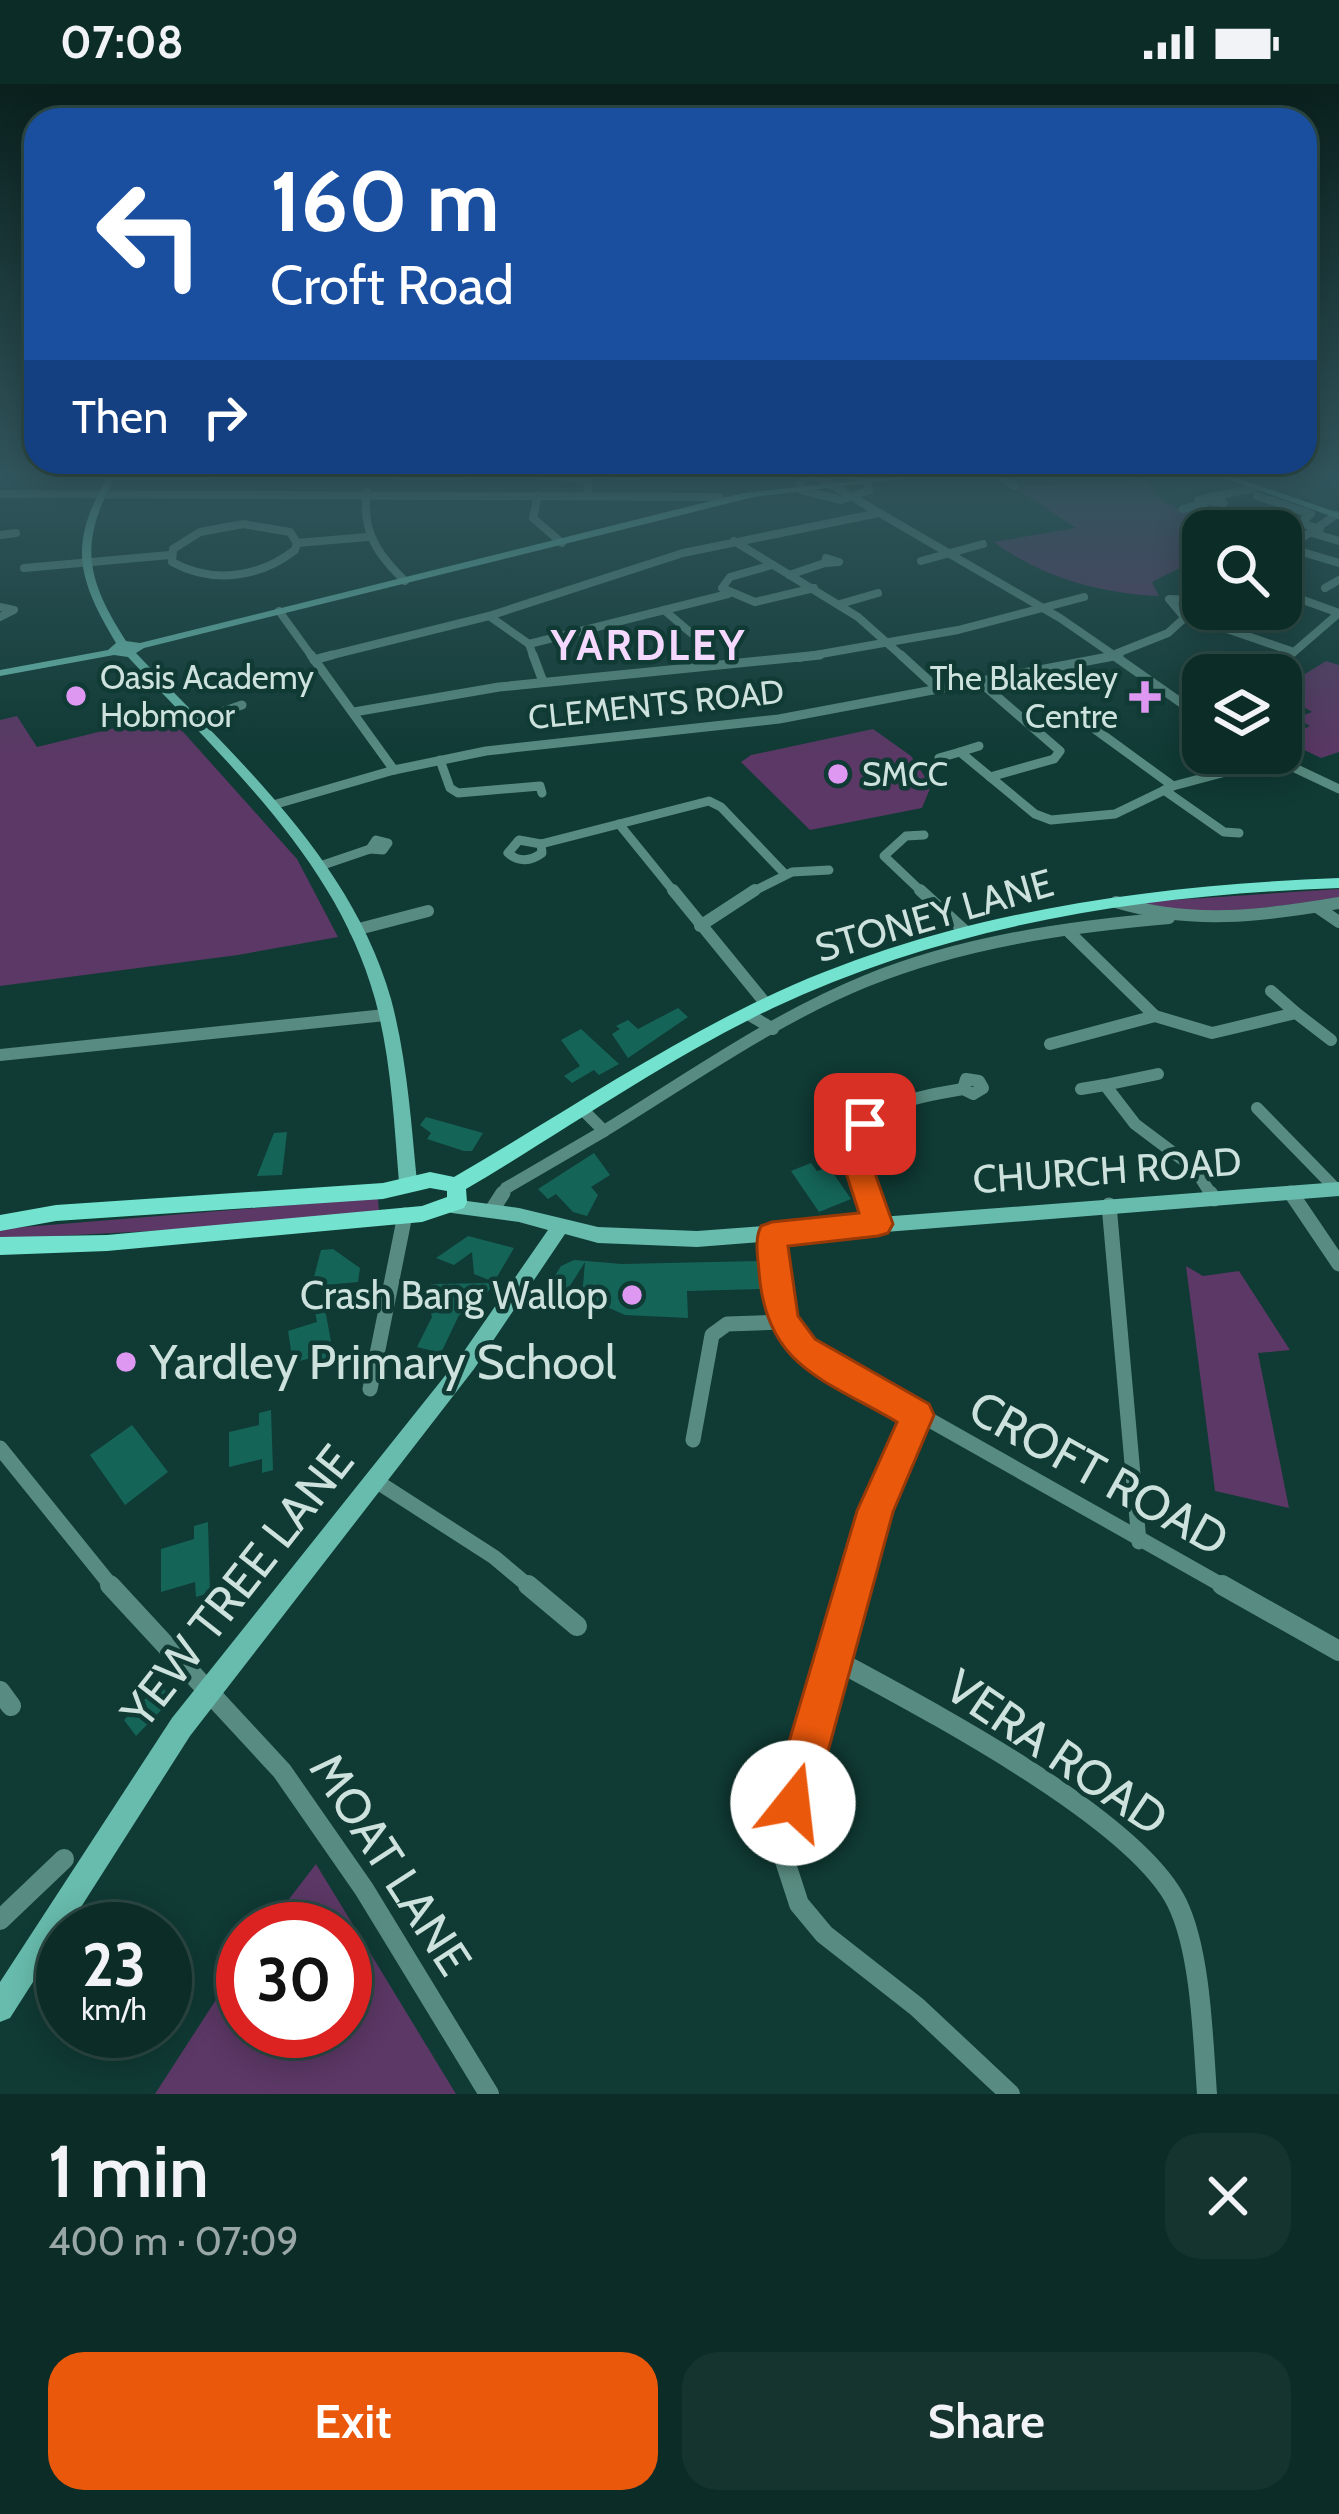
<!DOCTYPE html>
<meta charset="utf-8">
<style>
:root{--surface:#0c2c27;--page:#15342f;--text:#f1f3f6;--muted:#9aa7a7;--line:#2c4844;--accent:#ea580c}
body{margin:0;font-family:Cabin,sans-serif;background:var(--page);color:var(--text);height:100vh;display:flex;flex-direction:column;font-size:45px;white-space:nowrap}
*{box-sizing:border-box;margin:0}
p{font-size:39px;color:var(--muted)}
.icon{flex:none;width:66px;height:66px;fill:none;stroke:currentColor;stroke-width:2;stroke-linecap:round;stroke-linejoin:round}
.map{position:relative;height:2010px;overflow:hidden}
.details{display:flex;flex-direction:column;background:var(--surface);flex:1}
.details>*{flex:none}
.hud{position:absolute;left:24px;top:24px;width:1293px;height:366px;border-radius:36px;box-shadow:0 6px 30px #0003,0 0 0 3px var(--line);background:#1a4fa0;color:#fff;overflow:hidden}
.controls{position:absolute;left:1182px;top:426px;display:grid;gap:24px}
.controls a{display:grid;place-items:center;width:120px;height:120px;border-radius:24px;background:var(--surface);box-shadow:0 6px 30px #0003,0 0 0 3px var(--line);font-size:60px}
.speed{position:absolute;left:36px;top:1818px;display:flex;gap:24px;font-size:60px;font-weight:700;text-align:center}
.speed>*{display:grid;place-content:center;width:156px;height:156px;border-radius:50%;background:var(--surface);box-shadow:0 6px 30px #0003,0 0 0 3px var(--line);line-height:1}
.speed small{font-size:30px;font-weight:400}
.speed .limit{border:18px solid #d22;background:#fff;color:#111}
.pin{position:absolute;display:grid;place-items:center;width:102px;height:102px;color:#fff;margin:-51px;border-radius:24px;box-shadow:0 6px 18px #0006}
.me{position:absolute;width:132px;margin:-66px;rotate:16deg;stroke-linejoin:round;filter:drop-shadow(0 0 9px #0008)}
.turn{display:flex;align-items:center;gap:42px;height:252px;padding:0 48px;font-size:54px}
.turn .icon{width:156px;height:156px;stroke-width:2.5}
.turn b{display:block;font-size:84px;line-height:102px}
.then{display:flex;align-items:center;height:114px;padding:0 48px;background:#0003;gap:24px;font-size:45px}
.round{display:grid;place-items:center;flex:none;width:126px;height:126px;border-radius:36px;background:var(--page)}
.head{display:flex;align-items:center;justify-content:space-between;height:204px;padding:0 48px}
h1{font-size:72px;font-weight:600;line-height:90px}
.button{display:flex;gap:24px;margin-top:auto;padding:24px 48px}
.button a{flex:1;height:138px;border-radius:36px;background:var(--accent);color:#fff;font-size:48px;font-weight:600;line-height:138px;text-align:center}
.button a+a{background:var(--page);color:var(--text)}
.status{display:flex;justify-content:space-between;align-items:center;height:84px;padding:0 60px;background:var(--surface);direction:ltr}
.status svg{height:33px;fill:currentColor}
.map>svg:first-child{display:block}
</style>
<div class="status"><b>07:08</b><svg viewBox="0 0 49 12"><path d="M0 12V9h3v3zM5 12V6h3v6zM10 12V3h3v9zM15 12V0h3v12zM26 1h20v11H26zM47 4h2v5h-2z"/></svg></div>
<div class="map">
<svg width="1339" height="2010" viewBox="0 0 1339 2010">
<rect width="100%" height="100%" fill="#103a34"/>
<g fill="#5b3865">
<path d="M1145,395L1165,419L1243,447H1203V472L1152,498L1159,512C1098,509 1042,493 994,458L1076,444L1014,403Z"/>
<polygon points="1326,577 1339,581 1339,668 1321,674 1290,659 1295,657 1291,654 1281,655 1281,632 1306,644 1310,642 1296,634 1312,628 1281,609 1281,605"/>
<polygon points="168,631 297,775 338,853 238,871 0,902 0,636 17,632 37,663"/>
<polygon points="873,645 911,672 931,702 922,724 810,746 741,678 751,671"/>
<polygon points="1339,805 1339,814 1332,816 1200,831 1127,819"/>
<polygon points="378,1114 379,1128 188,1145 0,1155 0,1145"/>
<polygon points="1186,1182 1203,1192 1239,1187 1290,1266 1258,1269 1289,1424 1215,1407"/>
<polygon points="316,1780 456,2010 155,2010 243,1874 243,1947 345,1947 345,1845 266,1845"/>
</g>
<g fill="#156458">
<polygon points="678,924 688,933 628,974 612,950 620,945 616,942 628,936 638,945"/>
<polygon points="581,945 619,980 599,991 594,986 572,999 564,992 580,982 561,956"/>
<polygon points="426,1033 483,1049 472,1067 464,1067 427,1055 431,1049 420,1041"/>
<polygon points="287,1048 282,1091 257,1092 274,1049"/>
<polygon points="594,1069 610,1091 591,1103 598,1111 587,1132 573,1128 556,1110 548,1115 538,1105"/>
<polygon points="811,1079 817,1087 829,1083 851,1115 819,1128 791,1087"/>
<polygon points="468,1152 514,1164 494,1198 474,1190 472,1168 454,1181 436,1174"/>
<polygon points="333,1165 360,1184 358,1198 325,1201 314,1193 321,1166"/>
<polygon points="574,1176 622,1180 758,1177 761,1205 687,1207 688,1234 625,1231 582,1212 585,1178 568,1205 551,1198 561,1182"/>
<polygon points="494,1199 474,1227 459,1231 441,1269 417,1263 432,1233 428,1217 431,1200"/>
<polygon points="325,1225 334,1274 322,1278 321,1271 293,1279 288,1247 317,1238 315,1228"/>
<polygon points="271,1326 273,1386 262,1389 262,1375 229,1383 229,1348 259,1341 259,1329"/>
<polygon points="132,1341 168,1388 125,1421 90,1371"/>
<polygon points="208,1438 210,1509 196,1513 195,1498 161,1508 161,1465 194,1455 194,1442"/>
<polygon points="160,1600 172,1615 136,1652 124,1636"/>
</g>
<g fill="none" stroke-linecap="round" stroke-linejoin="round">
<g stroke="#588b81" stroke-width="8">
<polyline points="112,392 210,392"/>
<polyline points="397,392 466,392"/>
<polyline points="540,392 589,395 587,412"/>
<polyline points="614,392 640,393"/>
<polyline points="810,392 800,398 801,406 841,416 869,406 866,398 853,392"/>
<polyline points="816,392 1060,534 1118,574"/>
<polyline points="999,392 1015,402"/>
<path d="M367,408C361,447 378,471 405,497"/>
<polyline points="0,410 719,413"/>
<polyline points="538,411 533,434 562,459"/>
<polyline points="1257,412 1311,430 1301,439 1320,445"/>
<polyline points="1219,414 1224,419 1198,416 1254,404"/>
<polyline points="1183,425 1204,420"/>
<path d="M243,440L290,448L297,459L295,466C259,494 212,500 172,478L173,465L200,448Z"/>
<polyline points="1312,449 1339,457"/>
<polyline points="0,451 16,449"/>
<polyline points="734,457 858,533 904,574"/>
<polyline points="297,459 367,453"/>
<polyline points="1289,464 1339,479"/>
<polyline points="1281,468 1336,431"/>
<polygon points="826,474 839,478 825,479"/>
<polyline points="921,477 983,460"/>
<polyline points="772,481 730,493 722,504 755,518 814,504"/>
<polyline points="24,484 170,471"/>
<polyline points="789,491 825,479"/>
<polyline points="1325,504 1339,496"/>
<polyline points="1281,508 1339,529 1287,574"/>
<polyline points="840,520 878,509"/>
<polyline points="0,523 14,526 0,533"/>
<polyline points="664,526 691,549"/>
<polyline points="279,527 313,574"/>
<polyline points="1186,531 1294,568"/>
<polyline points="489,532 529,560 534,574"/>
<polyline points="1184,533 1169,515 1203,516"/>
<polyline points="529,560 728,510"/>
<polyline points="320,574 489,532 683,469 879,429"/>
<polyline points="798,574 958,546 1084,513"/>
<polyline points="1105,574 1168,549 1203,517"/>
</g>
<g stroke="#588b81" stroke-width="9">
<polyline points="311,571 394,686"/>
<polyline points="533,571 542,595"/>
<polyline points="901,571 938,605"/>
<polyline points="1113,571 1203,634"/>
<polyline points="314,576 332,571"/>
<polyline points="979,597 1060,667 1054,675 990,693"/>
<polyline points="354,628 499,603 820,571"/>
<polyline points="1116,636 1092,643 1173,702"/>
<polyline points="195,637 242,621"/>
<polyline points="960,668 979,662"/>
<polyline points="1263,669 1339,705"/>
<polyline points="939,674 960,668 1035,730 1051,736 1115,730 1173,702 1274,675"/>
<polyline points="440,676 450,704 458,709 540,702 542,709"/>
<polyline points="1164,706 1224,748 1239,749"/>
<polyline points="273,721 394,686 486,667 779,635 1119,571"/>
<polyline points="619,740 675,809"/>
<polygon points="376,756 388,759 383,766 370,765"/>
<path d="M519,756L541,760L542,769C531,777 519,779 508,769Z"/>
<polyline points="541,760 709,717 721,723 785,790"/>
<polyline points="320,782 370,765"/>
<polyline points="750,809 792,788 829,786"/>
<polyline points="923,809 884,772 906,752 924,751"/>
</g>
<g stroke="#588b81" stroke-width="12">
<polyline points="673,806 766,920"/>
<polyline points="920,806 966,848"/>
<path d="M1116,818C1191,841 1263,832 1339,819"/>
<polyline points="1317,823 1339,838"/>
<polyline points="700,842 755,806"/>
<polyline points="355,846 428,827"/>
<polyline points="1296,929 1331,956"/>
<polyline points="748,930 773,945"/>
<polyline points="1155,932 1212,949 1296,929 1271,907"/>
<polyline points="1050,960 1155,932 1067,846"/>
<polyline points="0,971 385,931"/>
<polyline points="1158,990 1105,1001 1135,1040 1195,1085 1212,1112"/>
<polygon points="966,995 979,997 983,1004 973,1010 963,1005"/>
<polyline points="1081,1005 1105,1001"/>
<polyline points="1257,1024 1336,1105"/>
<path d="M584,1027L604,1047C689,995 773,935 866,897C962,858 1066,843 1169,834"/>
<polyline points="501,1112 506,1104 604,1047"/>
<path d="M866,1112L853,1066C862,1020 924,1012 963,1005"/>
</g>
<g stroke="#588b81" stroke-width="15">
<polyline points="865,1109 877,1140"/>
<polyline points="1210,1109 1214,1115"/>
<polyline points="1291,1109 1339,1180"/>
<polyline points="1109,1121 1139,1458"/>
<polyline points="492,1126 503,1109"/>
<polyline points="772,1151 782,1238 804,1265 1227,1504"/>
<polyline points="370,1305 405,1131"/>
<polyline points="693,1356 712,1251 727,1240 782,1238"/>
<polyline points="0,1364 113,1504"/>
<polyline points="376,1397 494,1473 531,1504"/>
<polyline points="853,1504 875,1427 917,1331"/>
</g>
<g stroke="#588b81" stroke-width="20">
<polyline points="110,1501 282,1687 364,1805 489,2010"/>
<polyline points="528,1501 577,1542"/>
<polyline points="854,1501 792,1719 785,1777 799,1820 824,1850 916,1922 1010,2010"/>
<polyline points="1222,1501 1339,1567"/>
<path d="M834,1575C920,1622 1135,1733 1177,1819C1201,1868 1203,1955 1207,2010"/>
<polyline points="0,1607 11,1622"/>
<polyline points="0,1836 64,1775"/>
</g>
<g fill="#68bcad" fill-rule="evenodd">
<path d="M108,392H116C78,459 86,494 126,557L140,559L743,409L899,392H925L754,413L144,564L136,569C233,672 351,774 391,915C407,975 411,1037 417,1098L414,1103L408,1105L402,1103L399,1098C394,1037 391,974 375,915C337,776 223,675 128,573L114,571L0,592V586L108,566L116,559C77,494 68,460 108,392Z"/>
<polygon points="1219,392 1231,392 1339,429 1339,435"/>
<polygon points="1339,1098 1339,1112 697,1163 598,1159 565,1150 474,1285 190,1652 67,1845 63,1845 63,1851 10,1934 0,1938 0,1898 172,1634 460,1273 548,1146 519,1138 452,1129 446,1127 443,1122 446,1117 452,1115 519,1124 598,1143 697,1147"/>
</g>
<path fill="#73e3cf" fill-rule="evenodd" d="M1339,794V804C1142,811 952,840 773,924C666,975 568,1045 466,1105L467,1118L464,1124L422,1138L107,1167L0,1171V1153L107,1151L422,1122L447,1113V1107L430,1104L383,1115L56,1137L0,1147V1131L56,1121L383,1099L430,1088L454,1093C554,1035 650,970 754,919C937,830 1138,802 1339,794Z"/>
</g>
<linearGradient id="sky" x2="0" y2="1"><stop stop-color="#09201d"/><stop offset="0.58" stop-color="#31555c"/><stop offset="1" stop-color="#31555c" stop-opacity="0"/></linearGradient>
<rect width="1339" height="673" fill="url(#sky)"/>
<path fill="#ea580c" stroke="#983908" stroke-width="3" d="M865,1029L879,1040L867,1067L893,1140L888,1149L878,1152L788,1162L798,1232L815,1255L929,1320L934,1331L893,1428L814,1719L808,1734L793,1741L777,1734L771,1719L857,1427L897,1338C824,1295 766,1283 759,1188C758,1173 754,1156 761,1142L772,1138L859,1129L839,1067L855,1032Z"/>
<g fill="#de98f2" stroke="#103a34" stroke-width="4.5">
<circle cx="76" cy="612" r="12"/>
<path d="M1139 595h12v12h12v12h-12v12h-12v-12h-12v-12h12z"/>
<circle cx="838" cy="690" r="12"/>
<circle cx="632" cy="1211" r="12"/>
<circle cx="126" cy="1278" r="12"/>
</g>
<g text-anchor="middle" stroke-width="9" stroke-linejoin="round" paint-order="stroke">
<g font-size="33" fill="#cde2dd" stroke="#103a34" text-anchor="start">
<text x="100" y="605">Oasis Academy<tspan x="100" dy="38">Hobmoor</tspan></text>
<text x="1118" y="606" text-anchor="end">The Blakesley<tspan x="1118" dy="38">Centre</tspan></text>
<text x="862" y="702">SMCC</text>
</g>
<g font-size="33" fill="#cde2dd" stroke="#103a34">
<text transform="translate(656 620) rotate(-6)" y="12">CLEMENTS ROAD</text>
</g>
<g font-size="39" fill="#cde2dd" stroke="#103a34">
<text transform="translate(934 831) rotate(-16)" y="14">STONEY LANE</text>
<text transform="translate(1107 1086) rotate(-4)" y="14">CHURCH ROAD</text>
</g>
<g font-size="39" fill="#cde2dd" stroke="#103a34" text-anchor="end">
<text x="608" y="1225">Crash Bang Wallop</text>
</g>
<g font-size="42" font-weight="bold" letter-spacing="3" fill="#f5d8fe" stroke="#103a34">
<text x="649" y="576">YARDLEY</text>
</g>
<g font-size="48" fill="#cde2dd" stroke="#103a34" text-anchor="start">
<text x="150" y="1295">Yardley Primary School</text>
</g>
<g font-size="48" fill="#cde2dd" stroke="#103a34">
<text transform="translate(1099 1389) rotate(29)" y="17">CROFT ROAD</text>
<text transform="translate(237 1502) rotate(-52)" y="17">YEW TREE LANE</text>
<text transform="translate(1057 1668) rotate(34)" y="17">VERA ROAD</text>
<text transform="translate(391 1780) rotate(57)" y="17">MOAT LANE</text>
</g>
</g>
</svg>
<div class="controls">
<a><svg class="icon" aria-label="search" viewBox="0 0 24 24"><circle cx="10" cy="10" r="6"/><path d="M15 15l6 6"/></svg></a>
<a><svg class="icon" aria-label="layers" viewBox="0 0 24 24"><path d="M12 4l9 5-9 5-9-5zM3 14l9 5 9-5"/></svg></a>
</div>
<div class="speed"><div>23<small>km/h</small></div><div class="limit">30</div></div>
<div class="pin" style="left:865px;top:1040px;background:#d93025"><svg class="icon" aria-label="arrive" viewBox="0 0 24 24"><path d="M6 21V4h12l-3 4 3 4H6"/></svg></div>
<svg class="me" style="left:793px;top:1719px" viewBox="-20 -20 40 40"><circle r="19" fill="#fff"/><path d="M0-13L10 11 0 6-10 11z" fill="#ea580c"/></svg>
<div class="hud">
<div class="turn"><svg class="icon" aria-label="left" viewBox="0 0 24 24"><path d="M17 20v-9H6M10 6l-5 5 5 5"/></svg><div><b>160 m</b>Croft Road</div></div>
<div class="then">Then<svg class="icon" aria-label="right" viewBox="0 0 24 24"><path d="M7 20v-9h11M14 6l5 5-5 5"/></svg></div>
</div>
</div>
<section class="details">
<div class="head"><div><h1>1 min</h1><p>400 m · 07:09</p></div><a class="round"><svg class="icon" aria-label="close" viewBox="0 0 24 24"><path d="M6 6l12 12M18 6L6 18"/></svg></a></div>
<div class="button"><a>Exit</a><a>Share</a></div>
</section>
